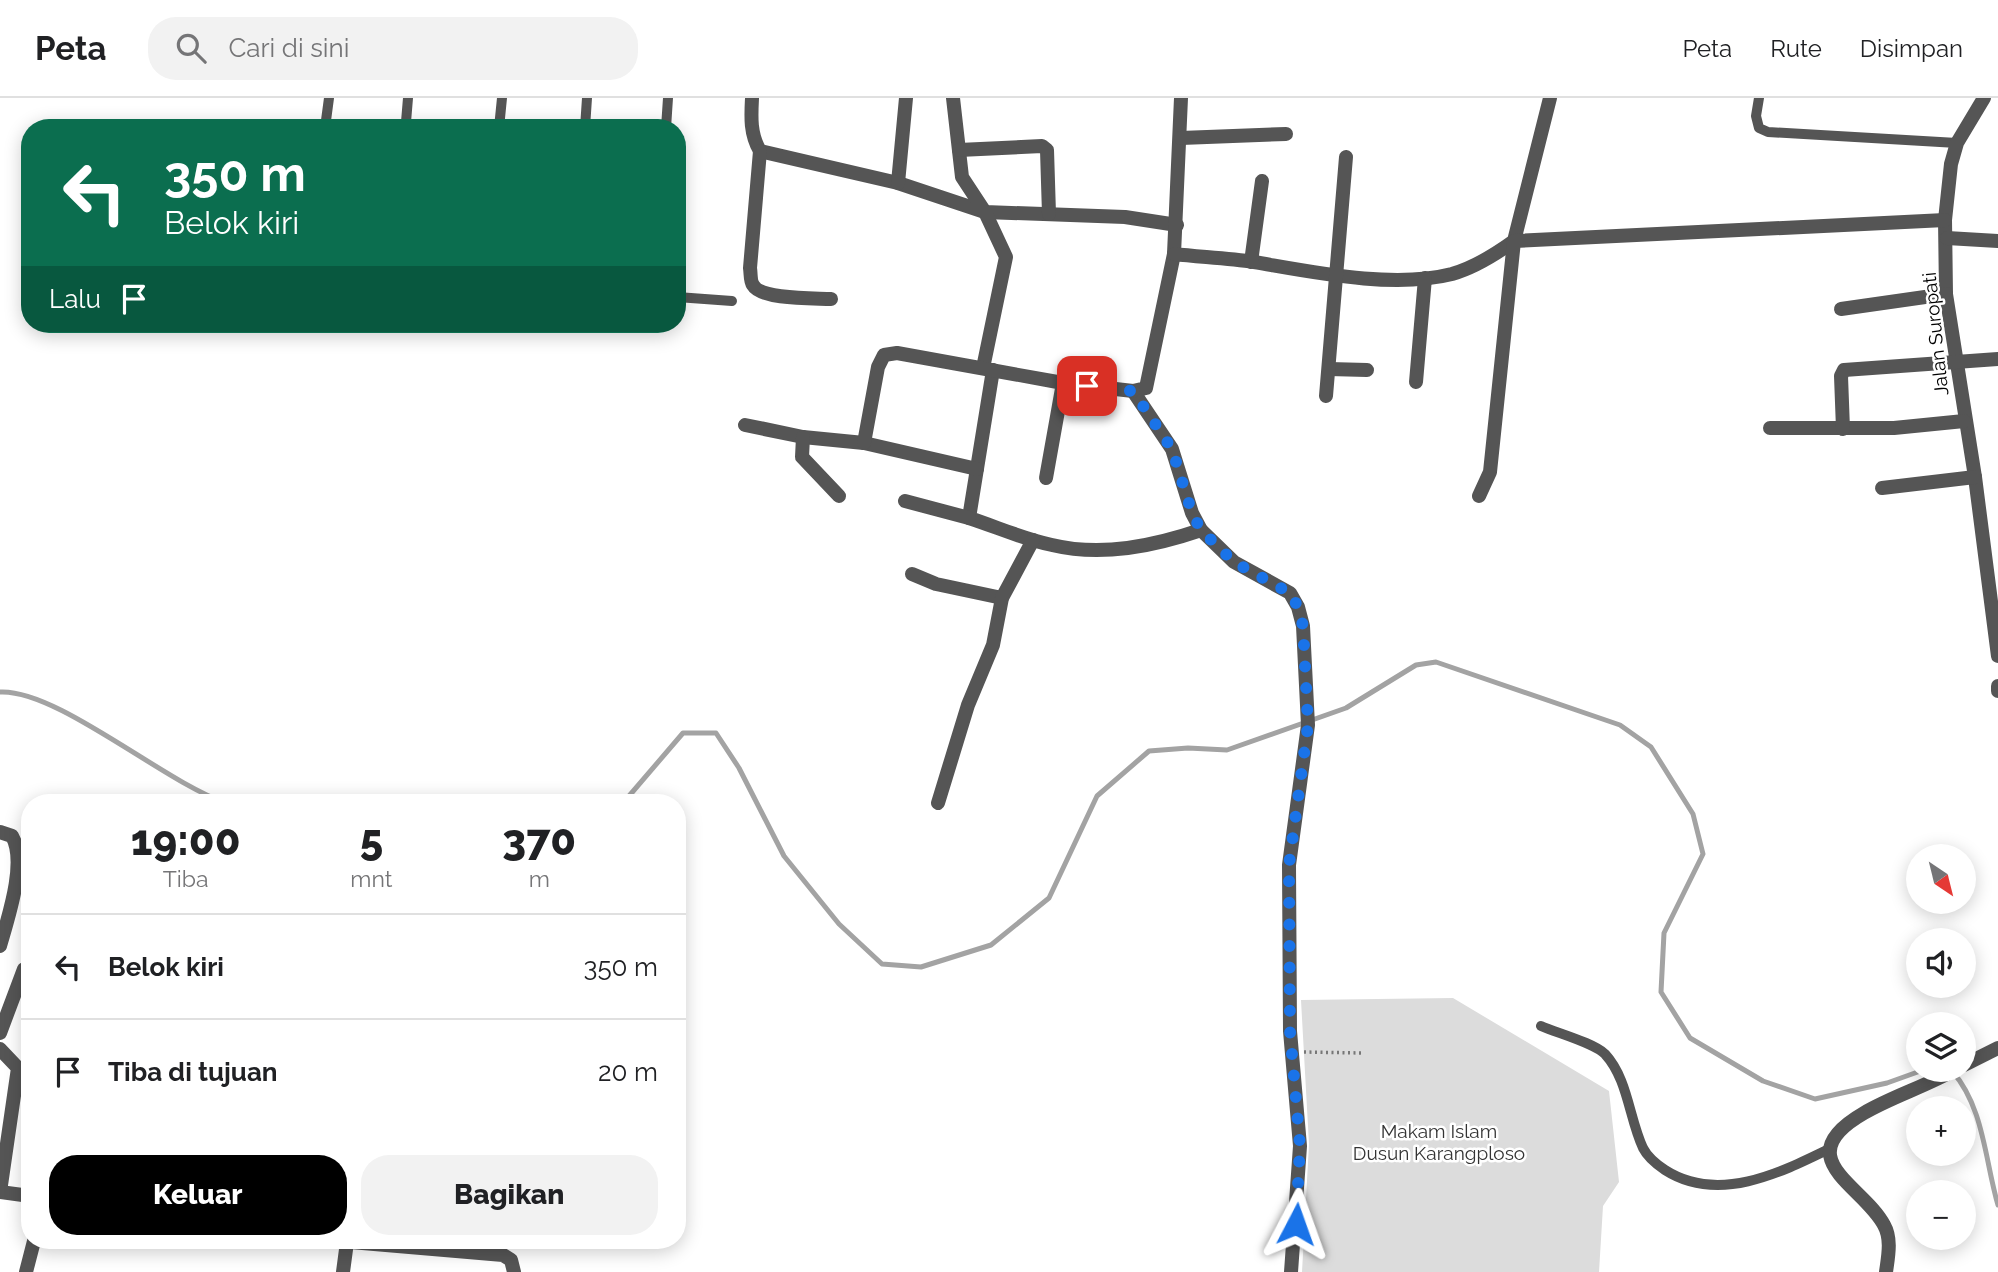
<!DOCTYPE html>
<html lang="id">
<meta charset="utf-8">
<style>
:root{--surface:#fff;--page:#f2f2f2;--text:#202124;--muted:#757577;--line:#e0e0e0;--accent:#000}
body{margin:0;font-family:Raleway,sans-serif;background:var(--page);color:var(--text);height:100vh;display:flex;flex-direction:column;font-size:26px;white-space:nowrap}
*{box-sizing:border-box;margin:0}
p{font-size:23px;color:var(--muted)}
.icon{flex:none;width:38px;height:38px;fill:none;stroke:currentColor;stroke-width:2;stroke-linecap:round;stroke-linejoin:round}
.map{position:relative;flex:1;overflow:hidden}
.sheet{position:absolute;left:21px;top:696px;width:665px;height:455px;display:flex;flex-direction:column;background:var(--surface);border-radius:28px;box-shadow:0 4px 18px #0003}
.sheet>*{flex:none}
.top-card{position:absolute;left:21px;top:21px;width:665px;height:214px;border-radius:28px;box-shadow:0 4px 18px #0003;background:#0b6e4f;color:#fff;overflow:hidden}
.needle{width:46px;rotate:145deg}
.tools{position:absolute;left:1906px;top:746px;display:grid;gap:14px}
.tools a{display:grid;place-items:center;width:70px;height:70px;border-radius:50%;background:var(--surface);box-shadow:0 4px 18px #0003;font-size:35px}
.pin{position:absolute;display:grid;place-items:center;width:60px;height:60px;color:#fff;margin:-30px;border-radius:14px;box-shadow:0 4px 10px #0006}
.me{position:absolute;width:77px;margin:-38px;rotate:4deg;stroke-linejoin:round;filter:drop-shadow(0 0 5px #0008)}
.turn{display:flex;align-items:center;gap:24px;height:147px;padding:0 28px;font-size:32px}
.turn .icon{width:91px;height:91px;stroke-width:2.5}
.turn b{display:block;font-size:49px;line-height:60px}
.then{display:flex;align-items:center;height:66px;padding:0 28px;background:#0003;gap:14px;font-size:26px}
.eta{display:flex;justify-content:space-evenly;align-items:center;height:119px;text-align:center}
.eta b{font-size:42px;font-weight:800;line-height:49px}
.action{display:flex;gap:14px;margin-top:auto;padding:14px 28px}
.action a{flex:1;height:80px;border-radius:28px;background:var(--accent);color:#fff;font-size:28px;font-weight:800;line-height:80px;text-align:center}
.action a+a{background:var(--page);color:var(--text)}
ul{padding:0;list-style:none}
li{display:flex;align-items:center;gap:21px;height:105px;padding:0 28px;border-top:2px solid var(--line)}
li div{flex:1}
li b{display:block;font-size:26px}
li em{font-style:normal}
header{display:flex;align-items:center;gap:42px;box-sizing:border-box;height:98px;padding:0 35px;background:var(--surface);border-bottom:2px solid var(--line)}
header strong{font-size:33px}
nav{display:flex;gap:38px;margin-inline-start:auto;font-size:24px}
.search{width:490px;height:63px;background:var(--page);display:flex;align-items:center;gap:18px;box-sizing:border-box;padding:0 24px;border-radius:28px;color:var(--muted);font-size:26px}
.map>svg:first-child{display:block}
</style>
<header>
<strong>Peta</strong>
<div class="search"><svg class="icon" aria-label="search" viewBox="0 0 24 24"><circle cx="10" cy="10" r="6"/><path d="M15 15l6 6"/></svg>Cari di sini</div>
<nav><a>Peta</a><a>Rute</a><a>Disimpan</a></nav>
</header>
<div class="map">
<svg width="1998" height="1174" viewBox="0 0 1998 1174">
<rect width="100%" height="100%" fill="#fff"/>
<polygon fill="#dcdcdc" points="1453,900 1609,993 1619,1084 1603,1108 1599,1174 1302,1174 1309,1046 1301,902"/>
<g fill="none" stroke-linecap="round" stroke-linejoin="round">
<g stroke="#a3a3a3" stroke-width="5">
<path d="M0,594C57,591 164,684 226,705"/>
<polyline points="623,705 683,635 716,635 739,670 784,758 839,826 882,866 921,869 991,847 1049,800 1097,698 1149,653 1188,650 1227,652 1346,610 1416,567 1436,564 1620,627 1651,649 1693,716 1703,756 1664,835 1661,894 1690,940 1763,983 1815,1001 1887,985 1926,971"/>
<path d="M1952,973C1984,1009 1985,1063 1998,1107"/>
</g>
<polyline stroke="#777" stroke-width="3.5" stroke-dasharray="2 3.5" stroke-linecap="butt" points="1304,954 1362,955"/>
<g stroke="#555" stroke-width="10">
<polyline points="1759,0 1756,18 1759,30 1768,34 1957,45"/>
<polyline points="406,24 408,0"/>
<polyline points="325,30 329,0"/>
<polyline points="499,30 502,0"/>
<polyline points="585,30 587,0"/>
<polyline points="666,30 668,0"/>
<polyline points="677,199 732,203"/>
<polyline points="299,228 299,226"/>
<path d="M1541,928C1557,935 1594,945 1605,956C1628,981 1629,1020 1643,1050C1648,1060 1656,1066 1665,1072C1718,1106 1780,1075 1831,1050"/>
</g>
<g stroke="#555" stroke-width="14">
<path d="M752,0C751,19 750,36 760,53L898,85L985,114L1125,119L1177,127"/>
<polyline points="953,0 962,79 985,114 1006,159 983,270"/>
<polyline points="1181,0 1174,156 1146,290 1133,293 1172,351 1192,415 1201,432 1234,464 1290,495 1298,509 1303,528 1308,627 1289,767 1290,933 1300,1048 1291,1174"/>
<polyline points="1984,0 1957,45 1951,66 1945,122 1946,196 1975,379 1998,558"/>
<polyline points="1181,40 1286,36"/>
<polyline points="959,52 1042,48 1047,52 1049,116"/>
<path d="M760,53L750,170C751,176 750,183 753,187C761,202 815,200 831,201"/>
<polyline points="898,85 906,0"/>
<polyline points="1947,140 1998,143"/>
<path d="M1174,156C1200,159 1228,160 1254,164C1313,174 1393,191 1452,176C1473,170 1496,156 1514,143L1550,0"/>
<polyline points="1251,164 1262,83"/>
<polyline points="1841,211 1946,196"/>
<polyline points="1329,271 1367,272"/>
<path d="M993,272L969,420C997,429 1023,441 1052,447C1102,459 1154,448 1201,432"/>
<polyline points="1416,284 1425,180"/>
<polyline points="1326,298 1346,59"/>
<polyline points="745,327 803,339 864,345 977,371"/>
<polyline points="1770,330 1894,330 1964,323"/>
<polyline points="1843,331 1841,278 1844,272 1998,261"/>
<polyline points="803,339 802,359 839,398"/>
<polyline points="864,345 878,269 884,257 897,255 1063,285 1133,293"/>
<polyline points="1046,380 1063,285"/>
<polyline points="1882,390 1975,379"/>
<polyline points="1479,398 1490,374 1514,143 1945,122"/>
<polyline points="905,403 969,420"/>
<polyline points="912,476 936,486 1002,500"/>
<polyline points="1998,588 1998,593"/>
<polyline points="938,705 968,607 993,547 1002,500 1033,442"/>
<path d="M0,734L12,738C27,764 8,820 0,848"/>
<polyline points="0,935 24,871"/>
<polyline points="0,951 18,970 0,1094"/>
<polyline points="0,1094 30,1098"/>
<polyline points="339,1143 503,1157 511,1162 514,1174"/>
<polyline points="26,1174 34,1143"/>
<polyline points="343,1174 347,1144"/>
</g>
<g stroke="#555" stroke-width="14">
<polyline points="1964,967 1998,950"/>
<path d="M1886,1174C1888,1159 1892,1141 1884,1127C1863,1087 1786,1060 1864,1015C1893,998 1927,988 1956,971"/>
</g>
</g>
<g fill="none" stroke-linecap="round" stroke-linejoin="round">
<polyline stroke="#1a73e8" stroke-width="12" stroke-dasharray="0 21.6" points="1087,288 1133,293 1172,351 1192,415 1201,432 1234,464 1290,495 1298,509 1303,528 1308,627 1289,767 1290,933 1300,1048 1296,1126"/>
</g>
<g text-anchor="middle" stroke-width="5" stroke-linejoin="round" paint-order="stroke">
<g font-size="19" fill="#000" stroke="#fff">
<text transform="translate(1935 236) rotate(-96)" y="7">Jalan Suropati</text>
</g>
<g font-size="19" fill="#333" stroke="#fff">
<text x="1439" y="1040">Makam Islam<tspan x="1439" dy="22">Dusun Karangploso</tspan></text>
</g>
</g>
</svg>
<div class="tools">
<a><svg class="needle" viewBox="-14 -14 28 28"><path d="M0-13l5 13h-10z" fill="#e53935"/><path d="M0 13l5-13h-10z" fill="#757577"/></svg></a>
<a><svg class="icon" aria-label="sound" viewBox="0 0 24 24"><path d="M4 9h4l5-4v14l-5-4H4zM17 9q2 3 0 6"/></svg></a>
<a><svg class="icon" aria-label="layers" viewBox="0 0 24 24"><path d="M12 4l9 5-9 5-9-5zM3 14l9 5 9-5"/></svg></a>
<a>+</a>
<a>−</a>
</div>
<div class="pin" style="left:1087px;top:288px;background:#d93025"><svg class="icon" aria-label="arrive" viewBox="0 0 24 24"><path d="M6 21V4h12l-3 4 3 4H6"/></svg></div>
<svg class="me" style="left:1296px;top:1126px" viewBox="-20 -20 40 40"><path d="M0-17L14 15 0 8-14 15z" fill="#1a73e8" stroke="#fff" stroke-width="4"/></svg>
<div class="top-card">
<div class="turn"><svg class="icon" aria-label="left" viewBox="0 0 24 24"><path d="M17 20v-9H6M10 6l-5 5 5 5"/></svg><div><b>350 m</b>Belok kiri</div></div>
<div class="then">Lalu<svg class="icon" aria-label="arrive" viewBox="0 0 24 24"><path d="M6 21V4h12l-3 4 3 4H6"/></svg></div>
</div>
<section class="sheet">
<div class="eta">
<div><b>19:00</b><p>Tiba</p></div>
<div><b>5</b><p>mnt</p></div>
<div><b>370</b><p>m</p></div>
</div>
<ul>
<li><svg class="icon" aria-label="left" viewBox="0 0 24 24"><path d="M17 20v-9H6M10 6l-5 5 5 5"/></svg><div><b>Belok kiri</b></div><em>350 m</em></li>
<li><svg class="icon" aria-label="arrive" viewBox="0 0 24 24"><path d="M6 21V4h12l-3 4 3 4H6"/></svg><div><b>Tiba di tujuan</b></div><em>20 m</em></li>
</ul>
<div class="action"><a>Keluar</a><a>Bagikan</a></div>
</section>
</div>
